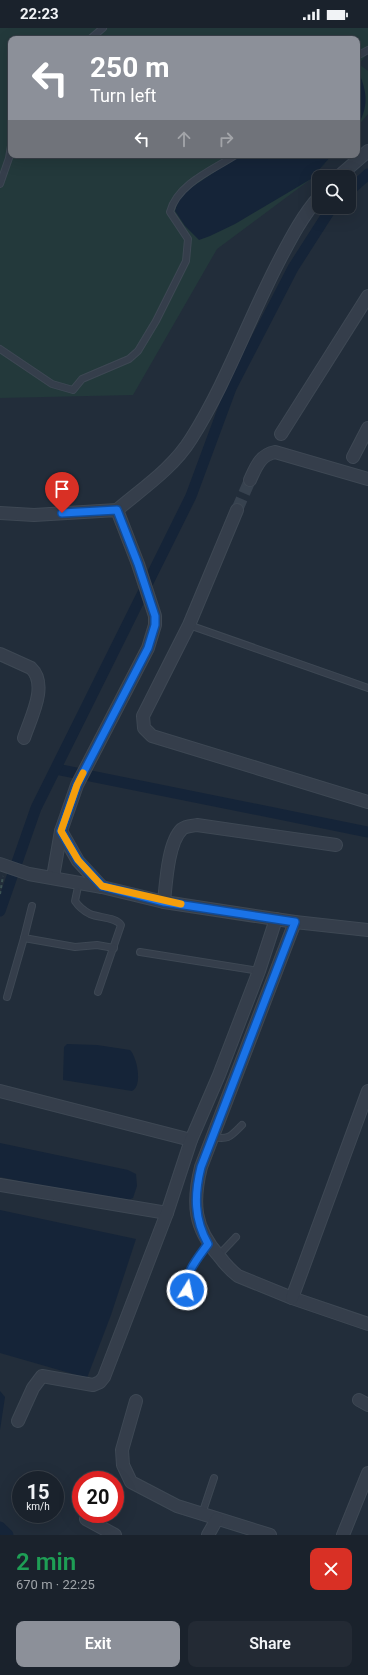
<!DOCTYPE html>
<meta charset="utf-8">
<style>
:root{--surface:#1a222c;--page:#232a34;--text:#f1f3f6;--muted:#9fa4a9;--line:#383f48;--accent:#8c9099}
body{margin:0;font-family:Roboto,sans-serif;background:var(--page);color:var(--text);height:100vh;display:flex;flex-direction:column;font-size:15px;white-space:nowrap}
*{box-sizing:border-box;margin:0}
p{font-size:13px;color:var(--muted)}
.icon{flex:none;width:22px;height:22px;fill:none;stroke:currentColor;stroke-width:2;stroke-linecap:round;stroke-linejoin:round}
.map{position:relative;height:1507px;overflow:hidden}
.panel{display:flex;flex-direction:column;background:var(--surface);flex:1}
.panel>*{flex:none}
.guide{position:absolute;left:8px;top:8px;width:352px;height:122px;border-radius:8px;box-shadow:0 4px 16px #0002,0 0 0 1px var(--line);background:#8c9099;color:#fff;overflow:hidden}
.fabs{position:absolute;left:312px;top:142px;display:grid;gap:8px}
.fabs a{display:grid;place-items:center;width:44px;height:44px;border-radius:8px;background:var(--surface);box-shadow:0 4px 16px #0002,0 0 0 1px var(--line);font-size:20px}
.speed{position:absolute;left:12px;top:1443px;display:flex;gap:8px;font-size:20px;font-weight:700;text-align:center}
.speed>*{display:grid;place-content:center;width:52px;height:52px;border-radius:50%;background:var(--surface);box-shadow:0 4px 16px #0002,0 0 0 1px var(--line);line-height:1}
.speed small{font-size:10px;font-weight:400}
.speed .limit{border:6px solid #d22;background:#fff;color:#111}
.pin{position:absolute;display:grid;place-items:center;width:34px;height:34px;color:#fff;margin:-41px -17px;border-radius:50% 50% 50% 0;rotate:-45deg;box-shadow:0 0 4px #0007}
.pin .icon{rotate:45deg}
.me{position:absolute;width:44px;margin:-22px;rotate:10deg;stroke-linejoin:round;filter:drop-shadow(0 0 3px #0008)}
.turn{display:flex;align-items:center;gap:14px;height:84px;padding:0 16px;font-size:18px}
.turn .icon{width:52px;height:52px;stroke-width:2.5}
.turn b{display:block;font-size:28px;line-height:34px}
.lanes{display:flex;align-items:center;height:38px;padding:0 16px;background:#0003;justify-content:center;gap:20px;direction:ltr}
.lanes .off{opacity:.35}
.round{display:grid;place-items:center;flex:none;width:42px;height:42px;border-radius:8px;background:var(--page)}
.summary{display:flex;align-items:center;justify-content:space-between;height:68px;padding:0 16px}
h1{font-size:24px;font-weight:600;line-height:30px;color:#1e9e55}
.cta{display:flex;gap:8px;margin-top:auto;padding:8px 16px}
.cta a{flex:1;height:46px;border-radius:8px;background:var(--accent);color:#fff;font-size:16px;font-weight:600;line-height:46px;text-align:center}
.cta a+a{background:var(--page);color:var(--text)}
.status{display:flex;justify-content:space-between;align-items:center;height:28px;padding:0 20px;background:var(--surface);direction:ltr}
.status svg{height:11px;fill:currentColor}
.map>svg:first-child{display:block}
</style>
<div class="status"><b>22:23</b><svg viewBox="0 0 49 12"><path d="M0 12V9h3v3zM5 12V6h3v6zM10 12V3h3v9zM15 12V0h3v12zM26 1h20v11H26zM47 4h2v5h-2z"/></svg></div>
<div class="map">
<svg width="368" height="1507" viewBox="0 0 368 1507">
<rect width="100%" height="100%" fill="#222d3a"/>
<polygon fill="#23393b" points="0,0 368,0 368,25 359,36 368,43 368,86 357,99 357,11 11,11 11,127 332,127 311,151 217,221 133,367 0,370"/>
<g fill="#152438">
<path d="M357,45H359C368,66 368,80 357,99Z"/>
<polygon points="240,127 332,127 311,151 235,196 210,208 199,212 185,198 175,183 180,167"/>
<path d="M67,1016L97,1017L130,1022C137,1029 143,1058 132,1063L63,1052L64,1019Z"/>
<polygon points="0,1115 128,1142 136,1146 137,1158 133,1170 124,1174 0,1149"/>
<polygon points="0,1182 136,1211 111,1287 87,1350 0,1325"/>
<polygon points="0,1363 5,1369 0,1402"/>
</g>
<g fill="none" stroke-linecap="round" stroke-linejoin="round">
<g stroke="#152438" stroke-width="11">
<polyline points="349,163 368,146"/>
<polyline points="56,741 368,804"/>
<polyline points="0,883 36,780 191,468 231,360 293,240 332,179"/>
<polyline points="0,1499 8,1507"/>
</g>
<polyline stroke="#37424f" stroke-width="12" stroke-dasharray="12 6" stroke-linecap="butt" points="237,482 250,452"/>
<g stroke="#3e4854" stroke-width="8">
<g id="lane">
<polyline points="90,11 103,0"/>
<polyline points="357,28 368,22"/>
<polyline points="0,156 9,130 11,118"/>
<path d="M0,321L52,356L73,362L82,351L129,331L138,323L156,293L186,233L188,211L170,184C177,156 214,141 236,127"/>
<polyline points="189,597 368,660"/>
<path d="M79,854L75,873C79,879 84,883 90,886C99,890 116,889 121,897L98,964"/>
<polyline points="24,910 32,878"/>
<polyline points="140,924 259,943"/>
<polyline points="7,969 24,910 75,919 97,917 114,920"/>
<path d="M212,1109C229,1112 230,1109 242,1097"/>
<polyline points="218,1228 236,1209"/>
<path d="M189,1267C181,1248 198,1230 208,1216"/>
<polyline points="202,1486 214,1450"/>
</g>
</g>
<g stroke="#3e4854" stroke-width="14">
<g id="street">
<polyline points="338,149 368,123"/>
<polyline points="281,406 368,268"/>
<polyline points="353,429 368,400"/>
<path d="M250,452C256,439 260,427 275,424L368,451"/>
<path d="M117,482C143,460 173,440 191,411C227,354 249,290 280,231C291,210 303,187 319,169"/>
<polyline points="237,482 189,597 143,688 144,700 152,708 368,774"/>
<polyline points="0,485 34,487 117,482 138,536 155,588 155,597 148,620 77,757 61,803 53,849"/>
<path d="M0,626L31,640C49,657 30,691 24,710"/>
<polyline points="61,803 78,833 102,859"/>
<polyline points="0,836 29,846 102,859 164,874 295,894 368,902"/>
<path d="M164,874C166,855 168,814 182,801C186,798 192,798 197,797L336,817"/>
<path d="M295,894L201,1139C192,1175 194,1200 219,1228C225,1236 230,1242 238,1248L292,1270L368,1296"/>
<polyline points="0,1063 191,1112"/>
<polyline points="0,1157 167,1185"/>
<polyline points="292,1270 368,1063"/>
<polyline points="359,1372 368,1377"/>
<polyline points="136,1373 122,1422 123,1437 131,1454 177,1478 270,1507"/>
<polyline points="18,1393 33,1360 42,1348 93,1357 100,1354 104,1349 167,1185 191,1112 219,1047 259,943 276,891"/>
<polyline points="86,1491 115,1507"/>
<polyline points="208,1507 217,1491"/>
<polyline points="343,1507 368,1445"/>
</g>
</g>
<polyline stroke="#3c5254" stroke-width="2" stroke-dasharray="3 3" stroke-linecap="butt" points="0,866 3,848"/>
<use href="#lane" stroke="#353e4b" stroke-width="6"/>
<use href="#street" stroke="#353e4b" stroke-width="12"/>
</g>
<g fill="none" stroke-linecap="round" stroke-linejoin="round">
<g stroke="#114b97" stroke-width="10">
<path id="route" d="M62,485L117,482L138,536L155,588V597L148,620L77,757L61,803L78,832L102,858L164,874L295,894L201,1139C194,1167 194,1191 208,1216C198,1230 185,1244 187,1262"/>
</g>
<use href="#route" stroke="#1a73e8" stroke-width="7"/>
<polyline stroke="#f59e0b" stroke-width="7" points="83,745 77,757 61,803 78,832 102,858 181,876"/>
</g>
</svg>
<div class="fabs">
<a><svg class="icon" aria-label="search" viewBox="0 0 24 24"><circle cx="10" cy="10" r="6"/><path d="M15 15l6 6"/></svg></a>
</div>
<div class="speed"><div>15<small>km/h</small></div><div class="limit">20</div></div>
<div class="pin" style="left:62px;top:485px;background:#d93025"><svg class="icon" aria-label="arrive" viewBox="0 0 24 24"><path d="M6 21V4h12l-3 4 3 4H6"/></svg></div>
<svg class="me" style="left:187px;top:1262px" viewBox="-20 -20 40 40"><circle r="17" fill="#1a73e8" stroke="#fff" stroke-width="3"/><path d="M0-11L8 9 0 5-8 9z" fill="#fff"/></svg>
<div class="guide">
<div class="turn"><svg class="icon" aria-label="left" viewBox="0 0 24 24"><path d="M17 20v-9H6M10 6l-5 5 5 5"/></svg><div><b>250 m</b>Turn left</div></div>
<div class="lanes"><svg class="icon" aria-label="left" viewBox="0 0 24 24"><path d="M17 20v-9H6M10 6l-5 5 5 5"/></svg><svg class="icon off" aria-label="ahead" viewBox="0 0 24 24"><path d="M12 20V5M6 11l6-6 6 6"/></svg><svg class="icon off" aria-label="right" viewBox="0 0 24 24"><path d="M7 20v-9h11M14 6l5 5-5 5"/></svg></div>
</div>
</div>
<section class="panel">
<div class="summary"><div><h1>2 min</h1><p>670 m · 22:25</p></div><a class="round" style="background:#d93025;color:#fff"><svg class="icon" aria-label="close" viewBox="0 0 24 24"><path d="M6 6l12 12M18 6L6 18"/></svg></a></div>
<div class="cta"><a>Exit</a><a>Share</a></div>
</section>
